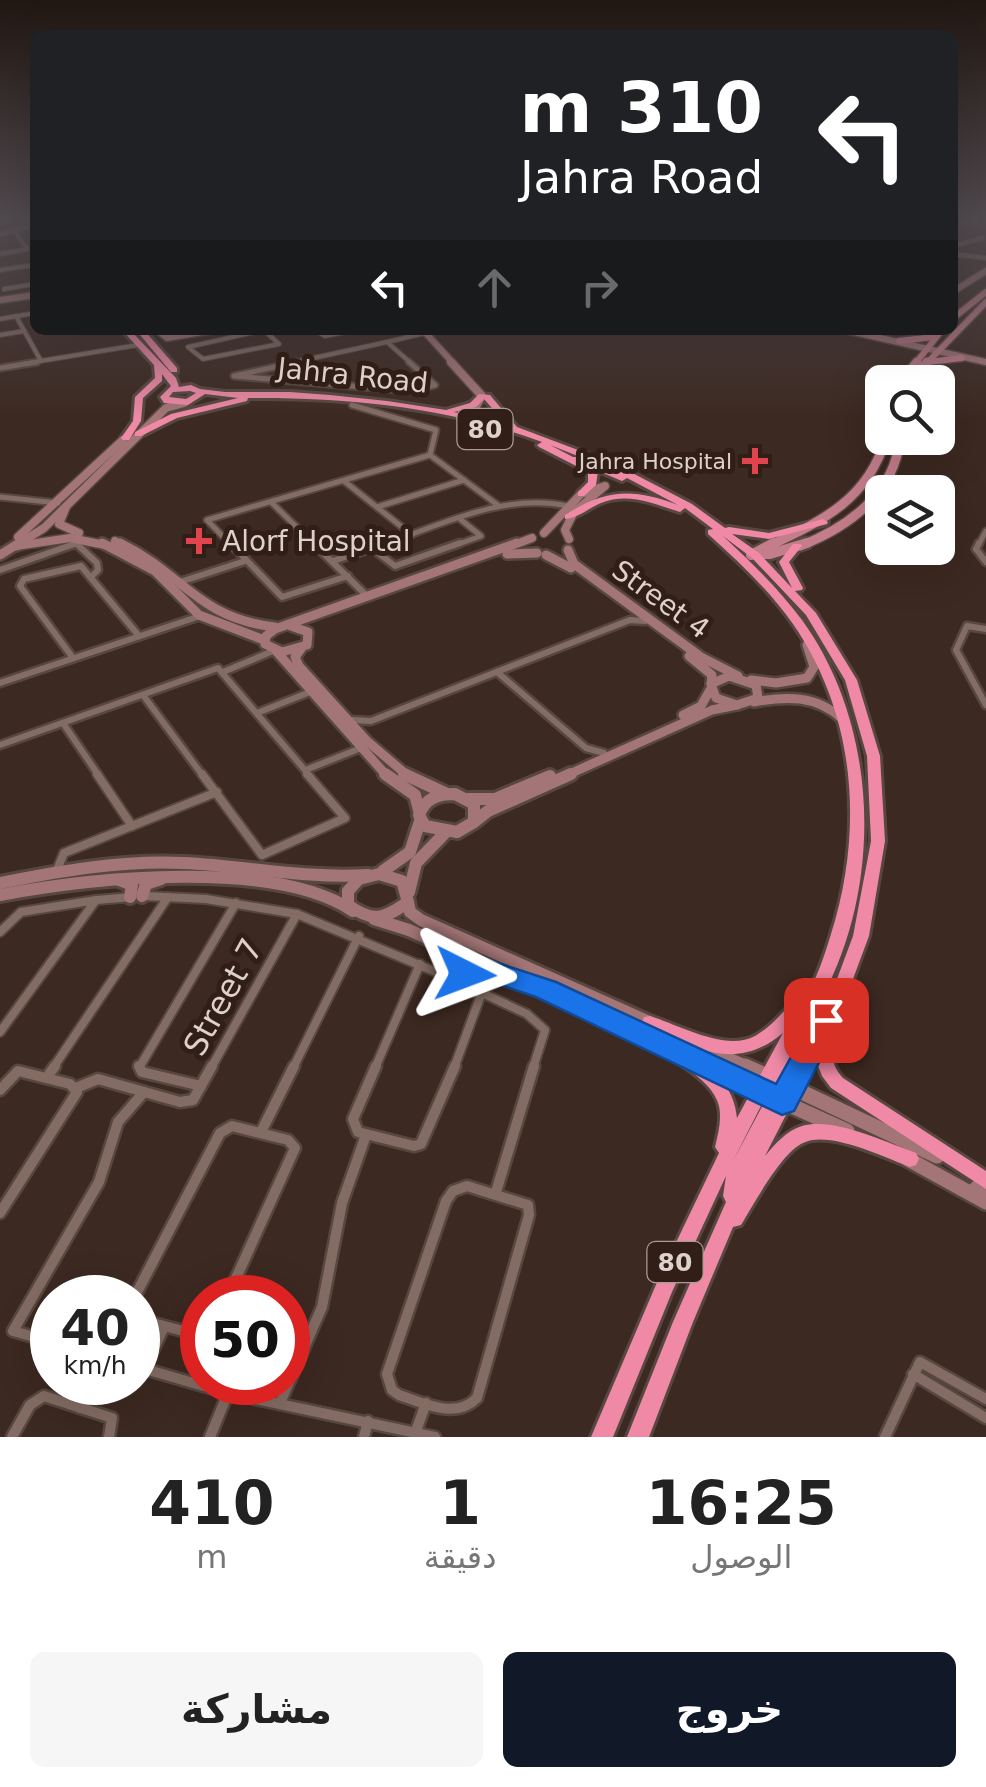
<!DOCTYPE html>
<html lang="ar">
<meta charset="utf-8">
<style>
:root{--surface:#fff;--page:#f6f6f6;--text:#222;--muted:#767676;--accent:#111827}
body{margin:0;font-family:"DejaVu Sans",Cairo,sans-serif;background:var(--page);color:var(--text);direction:rtl;height:100vh;display:flex;flex-direction:column;font-size:38px;white-space:nowrap}
*{box-sizing:border-box;margin:0}
p{font-size:32px;color:var(--muted)}
.icon{flex:none;width:55px;height:55px;fill:none;stroke:currentColor;stroke-width:2;stroke-linecap:round;stroke-linejoin:round}
.map{position:relative;height:1437px;overflow:hidden;direction:ltr}
.side{display:flex;flex-direction:column;background:var(--surface);flex:1}
.side>*{flex:none}
.top-card{position:absolute;left:30px;top:30px;width:928px;height:305px;border-radius:15px;box-shadow:0 10px 40px #0002;direction:rtl;background:#202124;color:#fff;overflow:hidden}
.fabs{position:absolute;left:865px;top:365px;display:grid;gap:20px}
.fabs a{display:grid;place-items:center;width:90px;height:90px;border-radius:15px;background:var(--surface);box-shadow:0 10px 40px #0002;font-size:50px}
.speed{position:absolute;left:30px;top:1275px;display:flex;gap:20px;font-size:50px;font-weight:700;text-align:center}
.speed>*{display:grid;place-content:center;width:130px;height:130px;border-radius:50%;background:var(--surface);box-shadow:0 10px 40px #0002;line-height:1}
.speed small{font-size:25px;font-weight:400}
.speed .limit{border:15px solid #d22;background:#fff;color:#111}
.pin{position:absolute;display:grid;place-items:center;width:85px;height:85px;color:#fff;margin:-42px;border-radius:20px;box-shadow:0 5px 15px #0006}
.me{position:absolute;width:110px;margin:-55px;rotate:93deg;stroke-linejoin:round;filter:drop-shadow(0 0 8px #0008)}
.turn{display:flex;align-items:center;gap:35px;height:210px;padding:0 30px;font-size:45px}
.turn .icon{width:130px;height:130px;stroke-width:2.5}
.turn b{display:block;font-size:70px;line-height:85px}
.lanes{display:flex;align-items:center;height:95px;padding:0 30px;background:#0003;justify-content:center;gap:50px;direction:ltr}
.lanes .off{opacity:.35}
.eta{display:flex;justify-content:space-evenly;align-items:center;height:170px;text-align:center}
.eta b{font-size:60px;font-weight:700;line-height:70px}
.cta{display:flex;gap:20px;margin-top:auto;padding:20px 30px}
.cta a{flex:1;height:115px;border-radius:15px;background:var(--accent);color:#fff;font-size:40px;font-weight:700;line-height:115px;text-align:center}
.cta a+a{background:var(--page);color:var(--text)}
.map>svg:first-child{display:block}
</style>
<div class="map">
<svg width="986" height="1437" viewBox="0 0 986 1437">
<rect width="100%" height="100%" fill="#3c2921"/>
<g fill="none" stroke-linecap="round" stroke-linejoin="round">
<g stroke="#574740" stroke-width="6">
<g id="street-far4">
<polyline points="952,223 976,220"/>
<polyline points="0,234 35,225"/>
<polyline points="952,246 983,238"/>
<polyline points="0,254 27,249 14,230"/>
<polyline points="952,254 986,258"/>
<polyline points="0,270 35,265"/>
<polyline points="4,289 35,284"/>
<polyline points="16,316 41,361"/>
<polyline points="0,319 35,313"/>
<polygon points="264,330 279,344 203,359 188,347"/>
<polyline points="315,330 325,336 356,330"/>
<polyline points="0,335 24,331"/>
<polyline points="387,342 412,364"/>
<polyline points="387,342 425,333"/>
<polyline points="22,364 138,345"/>
<polyline points="286,364 387,342"/>
</g>
</g>
<g stroke="#574740" stroke-width="9">
<g id="street-far3">
<polyline points="297,362 234,376 411,391 435,385 409,362"/>
<polyline points="0,368 37,362"/>
<polyline points="352,405 436,430 430,455"/>
<polyline points="430,455 499,506"/>
<polyline points="344,481 412,535"/>
<polyline points="0,497 58,503"/>
<polyline points="271,502 316,546"/>
<polyline points="377,507 464,480"/>
<polyline points="70,546 84,541"/>
<polyline points="232,546 207,520 430,455"/>
<path d="M379,546C439,526 504,492 567,506"/>
<polyline points="453,546 481,536 460,519"/>
<polyline points="978,546 986,531"/>
</g>
</g>
<g stroke="#574740" stroke-width="11">
<g id="street-far2">
<polyline points="230,543 282,597 348,576"/>
<polyline points="313,543 368,597"/>
<polyline points="78,545 97,563 98,570 91,577"/>
<polyline points="373,549 395,566 460,543"/>
<polyline points="976,549 979,543"/>
<polyline points="976,549 986,562"/>
<polyline points="333,561 387,543"/>
<polyline points="0,570 77,543"/>
<polyline points="180,582 245,561"/>
<polyline points="986,629 967,626 956,650 986,705"/>
<polyline points="73,658 20,586 24,579 81,566 139,636"/>
<polyline points="223,672 273,651"/>
<polyline points="497,672 586,748 604,753"/>
<polyline points="0,683 200,616"/>
<polyline points="143,695 203,776"/>
<polyline points="257,713 310,692"/>
<polyline points="351,720 371,721 630,620 645,621"/>
<polyline points="63,723 99,776"/>
<polyline points="0,745 218,668 310,776"/>
<polyline points="308,769 361,748"/>
</g>
</g>
<g stroke="#574740" stroke-width="12">
<g id="street-far1">
<polyline points="97,774 132,826"/>
<polyline points="202,774 262,855 345,818 307,774"/>
<polyline points="57,870 64,853 217,792"/>
<polyline points="145,896 206,899 297,914 448,977"/>
<polyline points="96,900 132,897"/>
<polyline points="0,932 21,912 96,900 0,1032"/>
<polyline points="459,982 527,1014 545,1030 533,1068"/>
<polyline points="53,1068 168,897"/>
<polyline points="139,1068 236,903"/>
<polyline points="211,1068 297,914"/>
<polyline points="293,1068 359,936"/>
<polyline points="375,1068 420,964"/>
<polyline points="454,1068 482,992"/>
</g>
</g>
<g stroke="#574740" stroke-width="15">
<g id="street">
<polyline points="139,1066 142,1072 201,1086"/>
<polyline points="376,1066 353,1119 358,1132 414,1146 421,1144 455,1066"/>
<polyline points="47,1077 55,1066"/>
<polyline points="76,1088 98,1079 180,1102 193,1100 212,1066"/>
<polyline points="0,1090 18,1071 70,1084 77,1092 0,1213"/>
<polyline points="261,1132 294,1066"/>
<path d="M467,1186L528,1205L529,1215L477,1398C455,1420 424,1403 399,1395L392,1390L387,1374L446,1201L453,1191Z"/>
<polyline points="496,1192 534,1066"/>
<polyline points="134,1298 220,1133 232,1126 288,1140 295,1148 227,1298"/>
<polyline points="138,1319 202,1336"/>
<polyline points="52,1342 13,1331 99,1182 118,1122 144,1092"/>
<polyline points="138,1367 228,1393 435,1437"/>
<polyline points="144,1369 164,1327"/>
<polyline points="913,1374 986,1418"/>
<polyline points="280,1403 322,1307 342,1203 366,1135"/>
<polyline points="80,1408 93,1382"/>
<polyline points="416,1431 426,1403"/>
<polyline points="12,1437 30,1405 44,1396 112,1418 109,1437"/>
<polyline points="210,1437 228,1393"/>
<polyline points="364,1437 368,1421"/>
<polyline points="885,1437 920,1362 986,1399"/>
</g>
</g>
<g stroke="#574740" stroke-width="9">
<g id="secondary-far4">
<polyline points="952,292 986,271"/>
<polyline points="0,300 35,295"/>
<polyline points="157,330 167,338 214,330"/>
<polyline points="423,330 454,364"/>
<polyline points="845,330 986,362"/>
</g>
</g>
<g stroke="#574740" stroke-width="11">
<g id="secondary-far3">
<polyline points="451,362 482,396 469,418"/>
<polyline points="66,507 59,524 79,533"/>
<polyline points="544,533 581,494 605,486 574,512 565,530 569,539"/>
<polyline points="18,537 123,440"/>
<polyline points="115,541 125,546"/>
<polyline points="15,546 44,528 166,408 184,403"/>
<polyline points="16,546 70,538 110,546"/>
<polyline points="511,546 532,538"/>
</g>
</g>
<g stroke="#574740" stroke-width="14">
<g id="secondary-far2">
<polyline points="102,543 155,571 199,615 264,640"/>
<path d="M120,543C184,574 197,618 275,627"/>
<polyline points="16,546 24,543"/>
<polyline points="568,550 574,564 701,657 738,676"/>
<polyline points="507,554 537,553"/>
<polyline points="0,555 19,543"/>
<polyline points="546,555 571,568"/>
<polyline points="291,626 308,632 307,645 282,652 265,644 266,636 275,629 517,543"/>
<polyline points="301,649 295,657 299,666 367,741 408,776"/>
<polyline points="276,651 387,776"/>
<polyline points="689,656 712,675 711,684"/>
<polygon points="729,676 756,685 758,698 737,705 716,698 711,684"/>
<polyline points="751,680 776,683 807,678 814,667 807,645"/>
<path d="M754,702C786,696 816,695 841,718"/>
<polyline points="683,715 701,706 710,690"/>
<polyline points="565,776 712,710 737,705"/>
</g>
</g>
<g stroke="#574740" stroke-width="18">
<g id="secondary-far1">
<polyline points="385,774 415,795 419,810"/>
<polyline points="404,774 447,794"/>
<path d="M455,794L474,804V822L457,832L425,826L419,815C425,798 438,794 455,794Z"/>
<polyline points="468,799 495,799 550,776"/>
<polyline points="474,822 488,811 571,774"/>
<polyline points="383,871 410,852 420,821"/>
<path d="M379,874L402,881L408,902C384,919 373,923 348,905V891L359,879Z"/>
<polyline points="119,880 132,885 130,897"/>
<path d="M0,883C60,871 122,860 184,863C246,866 306,879 368,875"/>
<polyline points="409,892 416,863 445,833"/>
<path d="M0,895C90,878 275,858 353,911"/>
<polyline points="142,896 146,884 161,879"/>
<polyline points="408,902 410,912 421,920 656,1025"/>
<polyline points="374,919 409,930 648,1037"/>
<polyline points="447,950 456,962 447,976"/>
<polyline points="459,982 472,970 488,970"/>
<polyline points="708,1049 750,1068"/>
<polyline points="695,1060 712,1068"/>
</g>
</g>
<g stroke="#574740" stroke-width="20">
<g id="secondary">
<polyline points="707,1066 765,1094"/>
<polyline points="745,1066 774,1079"/>
<polyline points="789,1086 937,1156"/>
<polyline points="781,1101 847,1131"/>
<polyline points="908,1159 986,1202"/>
<polyline points="972,1193 978,1187 986,1189"/>
</g>
</g>
<g stroke="#574740" stroke-width="9">
<g id="primary-far2">
<polyline points="952,319 986,292"/>
<polyline points="899,341 934,337"/>
<polyline points="928,362 962,358"/>
<polyline points="915,364 942,330"/>
<polyline points="926,364 986,302"/>
</g>
</g>
<g stroke="#574740" stroke-width="12">
<g id="primary-far1">
<polyline points="901,382 917,362"/>
<polyline points="914,382 927,362"/>
<path d="M769,546C824,520 868,499 886,438"/>
<path d="M800,546C849,527 895,493 900,438"/>
</g>
</g>
<g stroke="#574740" stroke-width="15">
<g id="primary">
<polyline points="753,554 770,554 807,543"/>
<polyline points="751,555 774,543"/>
</g>
</g>
<g stroke="#574740" stroke-width="6">
<g id="highway">
<polygon points="18,220 35,220 35,223"/>
<path d="M122,330H130L176,378L179,387L191,385L200,389L225,392H290L330,395L387,401L446,410L470,403L479,394L490,395L517,427L615,464L692,504L725,528L729,527L769,533L823,519L828,522L827,524L769,539L732,534L759,553L792,588L779,562L793,544H801L802,546L789,562L803,588L802,590L795,591L816,613L857,680L880,756L885,841L869,936L850,987L832,1025L836,1030C831,1049 829,1063 843,1078L986,1171V1189L831,1088L822,1076L815,1058L765,1156C775,1144 786,1131 802,1126C834,1117 885,1142 916,1153L919,1159L916,1165L910,1167C884,1157 828,1130 803,1143C781,1153 754,1204 741,1225L733,1227L693,1322L649,1437H627L673,1322L726,1202L723,1196L726,1176L672,1292L613,1437H591L658,1280L719,1153L715,1147C718,1134 722,1120 719,1106C712,1076 663,1055 638,1040L636,1035L638,1030L644,1028L650,1030C686,1052 733,1070 737,1118L783,1033C734,1074 696,1046 644,1027L642,1022L644,1017L650,1016C679,1025 726,1052 755,1036C771,1027 783,1012 795,999L805,998C817,978 824,957 831,934C864,830 856,715 793,624C769,590 739,562 708,534V530L713,529L685,508L680,512C654,504 629,492 601,503C589,508 578,518 565,519V515C606,489 633,488 678,505L627,478L622,481L598,471L596,485L584,496H578V492L588,482V472L539,447L537,445L542,442C449,407 346,397 248,398L247,401L177,418L141,436H135V432L171,414L238,398L205,394L188,405L164,403L160,397L171,386L162,374V381L143,398L141,421L129,440H123L121,438L133,421L135,397L155,378L154,365ZM190,391L196,393L186,399L169,397L173,392ZM484,399L506,424L454,412L476,407ZM550,445L608,468L616,472L579,457H573ZM723,536L752,558L806,615L845,680L867,756L871,841L853,936L834,987L786,1081L821,1013L816,1008C884,893 881,729 802,620C779,589 752,563 723,536ZM766,1096V1099L733,1161Z"/>
<polygon points="136,330 144,330 177,368 177,372 171,372"/>
</g>
</g>
<use href="#street-far4" stroke="#836c63" stroke-width="4"/>
<use href="#street-far3" stroke="#836c63" stroke-width="5"/>
<use href="#street-far2" stroke="#836c63" stroke-width="6"/>
<use href="#street-far1" stroke="#836c63" stroke-width="8"/>
<use href="#street" stroke="#836c63" stroke-width="10"/>
<use href="#secondary-far4" stroke="#a37577" stroke-width="6"/>
<use href="#secondary-far3" stroke="#a37577" stroke-width="8"/>
<use href="#secondary-far2" stroke="#a37577" stroke-width="9"/>
<use href="#secondary-far1" stroke="#a37577" stroke-width="12"/>
<use href="#secondary" stroke="#a37577" stroke-width="15"/>
<use href="#primary-far2" stroke="#c47d8b" stroke-width="6"/>
<use href="#primary-far1" stroke="#c47d8b" stroke-width="9"/>
<use href="#primary" stroke="#c47d8b" stroke-width="10"/>
<use href="#highway" fill="#ef89a6" fill-rule="evenodd"/>
</g>
<linearGradient id="sky" x2="0" y2="1"><stop stop-color="#211712"/><stop offset="0.52" stop-color="#50494e"/><stop offset="1" stop-color="#50494e" stop-opacity="0"/></linearGradient>
<rect width="986" height="421" fill="url(#sky)"/>
<polygon fill="#1a73e8" stroke="#114b97" stroke-width="2.5" points="486,959 556,982 776,1084 816,1012 837,1012 841,1020 794,1111 782,1115 536,997 486,980 465,985 455,982 451,974 455,966"/>
<g fill="#e0444e" stroke="#311f17" stroke-width="4">
<path d="M750 446h10v10h10v10h-10v10h-10v-10h-10v-10h10z"/>
<path d="M194 526h10v10h10v10h-10v10h-10v-10h-10v-10h10z"/>
</g>
<g text-anchor="middle" stroke-width="10" stroke-linejoin="round" paint-order="stroke">
<g font-size="22" fill="#ded1cc" stroke="#311f17" text-anchor="end">
<text x="732" y="469">Jahra Hospital</text>
</g>
<g fill="#311f17" stroke="#aa9c96" stroke-width="2.5">
<rect x="457.5" y="409" width="55" height="40" rx="8"/>
<rect x="647.5" y="1242" width="55" height="40" rx="8"/>
</g>
<g font-size="25" font-weight="bold" fill="#ded1cc">
<text x="485" y="438">80</text>
<text x="675" y="1271">80</text>
</g>
<g font-size="28" fill="#ded1cc" stroke="#311f17">
<text transform="translate(353 375) rotate(6)" y="10">Jahra Road</text>
<text transform="translate(661 599) rotate(36)" y="10">Street 4</text>
</g>
<g font-size="28" fill="#ded1cc" stroke="#311f17" text-anchor="start">
<text x="222" y="551">Alorf Hospital</text>
</g>
<g font-size="32" fill="#ded1cc" stroke="#311f17">
<text transform="translate(223 997) rotate(-61)" y="11">Street 7</text>
</g>
</g>
</svg>
<div class="fabs">
<a><svg class="icon" aria-label="search" viewBox="0 0 24 24"><circle cx="10" cy="10" r="6"/><path d="M15 15l6 6"/></svg></a>
<a><svg class="icon" aria-label="layers" viewBox="0 0 24 24"><path d="M12 4l9 5-9 5-9-5zM3 14l9 5 9-5"/></svg></a>
</div>
<div class="speed"><div>40<small>km/h</small></div><div class="limit">50</div></div>
<div class="pin" style="left:826px;top:1020px;background:#d93025"><svg class="icon" aria-label="arrive" viewBox="0 0 24 24"><path d="M6 21V4h12l-3 4 3 4H6"/></svg></div>
<svg class="me" style="left:465px;top:974px" viewBox="-20 -20 40 40"><path d="M0-17L14 15 0 8-14 15z" fill="#1a73e8" stroke="#fff" stroke-width="4"/></svg>
<div class="top-card">
<div class="turn"><svg class="icon" aria-label="left" viewBox="0 0 24 24"><path d="M17 20v-9H6M10 6l-5 5 5 5"/></svg><div><b>310 m</b>Jahra Road</div></div>
<div class="lanes"><svg class="icon" aria-label="left" viewBox="0 0 24 24"><path d="M17 20v-9H6M10 6l-5 5 5 5"/></svg><svg class="icon off" aria-label="ahead" viewBox="0 0 24 24"><path d="M12 20V5M6 11l6-6 6 6"/></svg><svg class="icon off" aria-label="right" viewBox="0 0 24 24"><path d="M7 20v-9h11M14 6l5 5-5 5"/></svg></div>
</div>
</div>
<section class="side">
<div class="eta">
<div><b>16:25</b><p>الوصول</p></div>
<div><b>1</b><p>دقيقة</p></div>
<div><b>410</b><p>m</p></div>
</div>
<div class="cta"><a>خروج</a><a>مشاركة</a></div>
</section>
